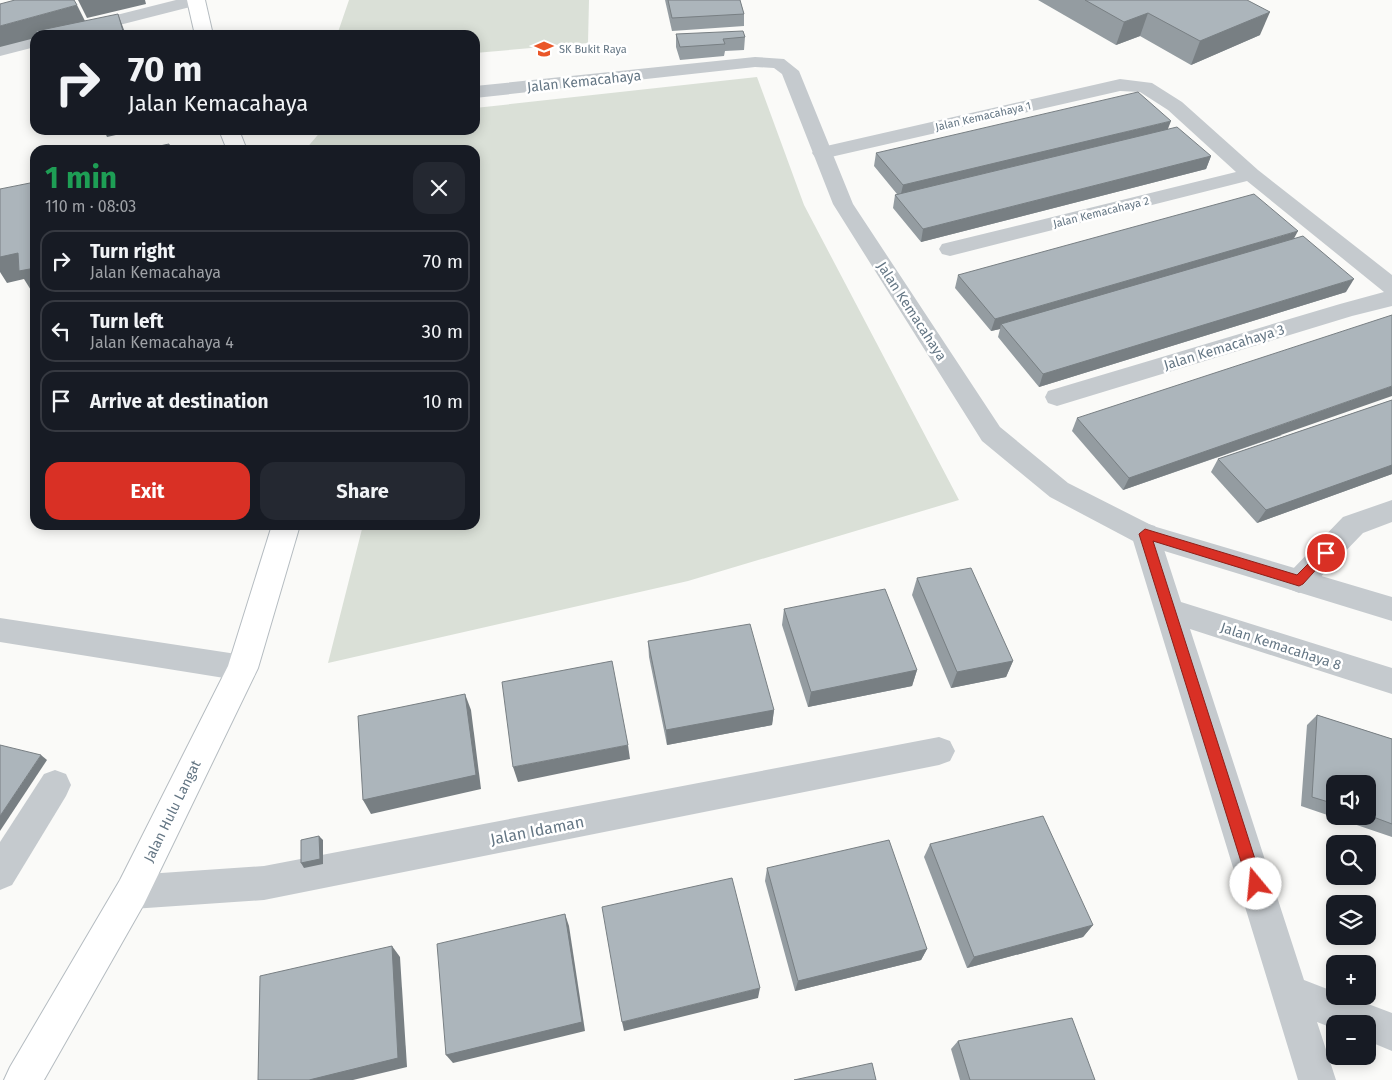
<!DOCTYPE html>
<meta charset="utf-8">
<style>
:root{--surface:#171b24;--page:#242831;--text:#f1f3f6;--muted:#9ea1a6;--line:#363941;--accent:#d93025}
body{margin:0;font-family:"Fira Sans",sans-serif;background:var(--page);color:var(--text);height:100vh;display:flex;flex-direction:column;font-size:19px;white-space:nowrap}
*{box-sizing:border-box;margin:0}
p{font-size:16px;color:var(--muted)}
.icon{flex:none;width:28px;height:28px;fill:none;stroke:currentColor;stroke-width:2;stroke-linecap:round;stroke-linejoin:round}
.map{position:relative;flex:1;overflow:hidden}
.sheet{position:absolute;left:30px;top:145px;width:450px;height:385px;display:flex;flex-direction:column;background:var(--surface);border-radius:15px;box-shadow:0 2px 12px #0003}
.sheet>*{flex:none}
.hud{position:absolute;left:30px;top:30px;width:450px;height:105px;border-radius:15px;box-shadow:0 2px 12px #0003;background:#171b24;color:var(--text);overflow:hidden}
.tools{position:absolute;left:1326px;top:775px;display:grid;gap:10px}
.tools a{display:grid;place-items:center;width:50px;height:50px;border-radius:10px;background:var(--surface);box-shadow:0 2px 12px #0003;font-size:25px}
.pin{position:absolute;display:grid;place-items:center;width:42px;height:42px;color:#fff;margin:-21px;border:2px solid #fff;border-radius:50%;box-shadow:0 1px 5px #0007}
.me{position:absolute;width:55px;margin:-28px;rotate:343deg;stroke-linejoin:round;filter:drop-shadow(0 0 4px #0008)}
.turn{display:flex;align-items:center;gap:18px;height:105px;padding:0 15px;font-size:22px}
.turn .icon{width:65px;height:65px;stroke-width:2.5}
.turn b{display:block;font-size:35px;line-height:42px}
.round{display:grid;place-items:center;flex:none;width:52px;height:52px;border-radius:15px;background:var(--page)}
.headline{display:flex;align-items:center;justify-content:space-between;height:85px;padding:0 15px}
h1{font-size:30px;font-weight:700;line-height:38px;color:#1e9e55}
.button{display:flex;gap:10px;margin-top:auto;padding:10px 15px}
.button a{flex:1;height:58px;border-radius:15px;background:var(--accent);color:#fff;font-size:20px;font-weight:700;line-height:58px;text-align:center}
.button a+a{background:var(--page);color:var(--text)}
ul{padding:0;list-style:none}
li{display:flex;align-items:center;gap:15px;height:62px;margin:0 10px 8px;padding:0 5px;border:2px solid var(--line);border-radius:15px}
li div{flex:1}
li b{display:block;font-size:19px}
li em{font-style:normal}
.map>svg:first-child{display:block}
</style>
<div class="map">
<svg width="1392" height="1080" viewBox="0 0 1392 1080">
<rect width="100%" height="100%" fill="#fafaf8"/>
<g fill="#dae0d7">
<polygon points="349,0 589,0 588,43 475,53 475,35 337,35"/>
<polygon points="757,77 804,205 959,500 688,581 328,663 363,525 475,525 475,150 305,150 322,130 475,130 475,108"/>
</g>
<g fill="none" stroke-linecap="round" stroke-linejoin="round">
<g stroke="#b5bcc1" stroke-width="2">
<g id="secondary">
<polygon points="187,0 205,0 213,35 195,35"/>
<polygon points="219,130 239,130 247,150 227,150"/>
<polygon points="272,525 300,525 258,668 144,904 44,1080 4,1080 10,1067 120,880 228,666"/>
</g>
</g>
<g fill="#c5cace" fill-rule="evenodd">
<polygon points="176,0 205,0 202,4 80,35 50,35 53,31"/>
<polygon points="35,36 35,47 0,56 0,45"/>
<polygon points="1120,79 1152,83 1182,102 1258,170 1392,275 1392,306 1352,316 1057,406 1048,403 1045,397 1048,391 1340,304 1384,292 1247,181 950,256 942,254 939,249 942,244 1236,172 1168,110 1140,92 1120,91 822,159 815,157 812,153 815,149 822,147"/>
<polygon points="1392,500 1392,522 1363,533 1309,589 1299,593 1289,589 1285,581 1289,573 1343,517"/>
<polygon points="1145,523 1155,526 1159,534 1181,602 1392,668 1392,694 1190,629 1304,980 1335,992 1335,996 1347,996 1392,1013 1392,1051 1368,1041 1368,1024 1335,1024 1335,1029 1317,1022 1336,1080 1298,1080 1131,534 1135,526"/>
<polygon points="0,618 243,655 254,659 258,668 254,677 243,681 0,642"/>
<polygon points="939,737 950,741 955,751 950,761 939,765 264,900 132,909 120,904 115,892 120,880 132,875 264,866"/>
<polygon points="55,770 66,774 71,785 66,796 12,885 0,890 0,842 44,774"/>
</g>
<polygon fill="#c5cace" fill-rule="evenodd" points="755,57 784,59 799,71 853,204 1000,427 1068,483 1153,526 1392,597 1392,621 1135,542 1050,497 982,441 833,204 782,74 774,68 755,67 475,98 475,86"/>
<use href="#secondary" fill="#fff" fill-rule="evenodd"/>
</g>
<g fill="#949ca1" fill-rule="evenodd">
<polygon points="665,0 740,0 744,14 744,26 672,31"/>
<polygon points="1038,0 1247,0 1260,35 1191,65 1140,36 1116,45"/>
<polygon points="676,34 745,37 744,50 725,51 724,56 680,60 676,47"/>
<polygon points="1168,129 1211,156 1206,169 921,242 893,208 895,195 897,194 874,166 876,153"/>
<polygon points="1294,239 1346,292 1039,387 998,337 1000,329 991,331 955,288 958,275"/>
<polygon points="1392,400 1392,474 1257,523 1211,472 1218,459"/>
<polygon points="1077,418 1282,435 1123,490 1072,431"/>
<polygon points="917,578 1013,661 1006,677 951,688 912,595"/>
<polygon points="784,609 917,670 912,686 808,707 782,625"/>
<polygon points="648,641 774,710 772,725 667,745 649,657"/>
<path d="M1317,715L1392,739V837L1301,806L1307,725ZM1335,784H1368V816H1335Z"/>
<polygon points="930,844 1093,925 1083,937 967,968 924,857"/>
<polygon points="767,868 927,949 921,960 795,991 765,881"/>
<polygon points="958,1041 1095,1080 960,1080 951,1049"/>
</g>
<g fill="#787f83">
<polygon points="78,0 145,0 146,4 87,18"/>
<polygon points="77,5 86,23 44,35 35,35 35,38 0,47 0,26"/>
<polygon points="1270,12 1260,35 1191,65 1200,41"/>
<polygon points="1148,13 1140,36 1116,45 1124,22"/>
<polygon points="118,14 126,35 103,35"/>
<polygon points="1171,121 1166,134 900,198 903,185"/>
<polygon points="104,130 138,130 107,137"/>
<polygon points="1211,156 1206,169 921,242 923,229"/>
<polygon points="1298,231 1291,244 1001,324 1000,329 991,331 995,319"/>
<polygon points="18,253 35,268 35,295 34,295 24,279 7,283 0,272 0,254"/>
<polygon points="1354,279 1346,292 1039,387 1043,374"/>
<polygon points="1392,386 1392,396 1123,490 1129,478"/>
<polygon points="1392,465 1392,474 1257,523 1266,510"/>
<polygon points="1013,661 1006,677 951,688 957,672"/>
<polygon points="917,670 912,686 808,707 811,692"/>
<polygon points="465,694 471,710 481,789 371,814 363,800"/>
<polygon points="774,710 772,725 667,745 666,730"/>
<polygon points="628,745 630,759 518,782 513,767"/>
<polygon points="41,755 47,760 0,831 0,816"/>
<polygon points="319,836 323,840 323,864 304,868 301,863"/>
<polygon points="565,914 569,926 585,1031 453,1063 446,1055"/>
<polygon points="1093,925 1083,937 967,968 974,957"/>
<polygon points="392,946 400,957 407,1067 353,1080 309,1080"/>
<polygon points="927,949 921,960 795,991 798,981"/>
<polygon points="760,988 758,998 624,1031 622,1022"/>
</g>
<g fill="#acb5bb" stroke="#787f83">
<polygon points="15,0 74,0 77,5 0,26 0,4"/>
<polygon points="668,0 740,0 744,14 672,18"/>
<polygon points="1085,0 1247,0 1270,12 1200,41 1148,13 1124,22"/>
<polygon points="118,14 123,31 103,35 37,35 36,31"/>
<polygon points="743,31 745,37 723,39 725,44 680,47 676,34"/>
<polygon points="142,32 143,34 157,33 159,35 129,35"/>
<polygon points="1138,92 1171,121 903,185 876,153"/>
<polygon points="1177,127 1211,156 923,229 895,195"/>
<polygon points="169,144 170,150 141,150"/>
<polygon points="35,182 35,268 19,271 18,253 0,257 0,189"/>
<polygon points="1254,194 1298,231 995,319 958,275"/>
<polygon points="1303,236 1354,279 1043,374 1001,324"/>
<polygon points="1392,315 1392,386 1129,478 1077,418"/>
<polygon points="1392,400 1392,465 1266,510 1218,459"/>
<polygon points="971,568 1013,661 957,672 917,578"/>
<polygon points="885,589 917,670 811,692 784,609"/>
<polygon points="750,624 774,710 666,730 648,641"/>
<polygon points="612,661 628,745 513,767 502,682"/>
<polygon points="465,694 476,775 363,800 358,716"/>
<polygon points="1317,715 1392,739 1392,824 1368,815 1368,784 1335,784 1335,804 1312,797"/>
<polygon points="0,745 41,755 0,816"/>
<polygon points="1043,816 1093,925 974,957 930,844"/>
<polygon points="319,836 320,859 301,863 301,840"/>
<polygon points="889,840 927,949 798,981 767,868"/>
<polygon points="732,878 760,988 622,1022 602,907"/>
<polygon points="565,914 582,1022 446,1055 437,944"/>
<polygon points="392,946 398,1058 309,1080 258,1080 260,976"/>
<polygon points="1072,1018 1095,1080 970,1080 958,1041"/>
<polygon points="872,1063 876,1080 794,1080"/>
</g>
<polygon fill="#d93025" stroke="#8d1f18" points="1145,529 1297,575 1322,550 1330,550 1331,553 1303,584 1299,586 1153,541 1263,884 1260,889 1256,891 1251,889 1248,884 1139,534"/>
<defs>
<g id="school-bare" transform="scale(1.5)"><path d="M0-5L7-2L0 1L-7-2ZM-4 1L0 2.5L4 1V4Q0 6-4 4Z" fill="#ea5628" stroke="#fff" stroke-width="2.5" paint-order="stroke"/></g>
</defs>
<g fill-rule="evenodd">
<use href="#school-bare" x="544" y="49"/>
</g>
<g text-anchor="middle" stroke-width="5" stroke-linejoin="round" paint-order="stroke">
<g font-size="11" fill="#647684" stroke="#fff" text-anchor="start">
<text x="559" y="53">SK Bukit Raya</text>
</g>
<g font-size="11" fill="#647684" stroke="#fff">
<text transform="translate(983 116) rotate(-13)" y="4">Jalan Kemacahaya 1</text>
<text transform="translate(1101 212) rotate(-14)" y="4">Jalan Kemacahaya 2</text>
</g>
<g font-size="14" fill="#647684" stroke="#fff">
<text transform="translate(584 81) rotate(-6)" y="5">Jalan Kemacahaya</text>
<text transform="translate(912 311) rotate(57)" y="5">Jalan Kemacahaya</text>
<text transform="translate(1224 347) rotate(-17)" y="5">Jalan Kemacahaya 3</text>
<text transform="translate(1281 646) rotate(18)" y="5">Jalan Kemacahaya 8</text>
<text transform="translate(172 811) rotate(-64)" y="5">Jalan Hulu Langat</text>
</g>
<g font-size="16" fill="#647684" stroke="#fff">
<text transform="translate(537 830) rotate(-11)" y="6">Jalan Idaman</text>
</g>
</g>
</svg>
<div class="tools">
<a><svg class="icon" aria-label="sound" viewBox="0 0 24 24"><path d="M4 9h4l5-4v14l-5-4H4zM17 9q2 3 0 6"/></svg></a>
<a><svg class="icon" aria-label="search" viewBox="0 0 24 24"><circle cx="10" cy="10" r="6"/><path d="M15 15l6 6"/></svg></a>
<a><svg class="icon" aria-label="layers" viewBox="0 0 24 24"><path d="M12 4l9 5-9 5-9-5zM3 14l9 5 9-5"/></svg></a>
<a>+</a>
<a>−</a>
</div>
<div class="pin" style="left:1326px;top:553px;background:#d93025"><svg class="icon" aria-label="arrive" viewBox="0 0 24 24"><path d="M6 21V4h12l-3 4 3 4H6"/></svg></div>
<svg class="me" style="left:1256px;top:884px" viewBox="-20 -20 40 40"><circle r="19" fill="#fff"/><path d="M0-13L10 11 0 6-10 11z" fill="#d93025"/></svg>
<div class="hud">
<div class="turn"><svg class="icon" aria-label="right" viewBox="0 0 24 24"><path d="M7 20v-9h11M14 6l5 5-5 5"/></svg><div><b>70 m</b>Jalan Kemacahaya</div></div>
</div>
<section class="sheet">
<div class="headline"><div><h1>1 min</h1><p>110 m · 08:03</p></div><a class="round"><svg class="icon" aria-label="close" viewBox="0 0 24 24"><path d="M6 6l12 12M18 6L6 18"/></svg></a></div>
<ul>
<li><svg class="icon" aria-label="right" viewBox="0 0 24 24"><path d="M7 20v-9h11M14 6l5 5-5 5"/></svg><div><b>Turn right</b><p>Jalan Kemacahaya</p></div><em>70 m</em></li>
<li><svg class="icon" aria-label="left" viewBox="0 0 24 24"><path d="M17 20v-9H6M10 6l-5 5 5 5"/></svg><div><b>Turn left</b><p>Jalan Kemacahaya 4</p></div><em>30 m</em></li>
<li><svg class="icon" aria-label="arrive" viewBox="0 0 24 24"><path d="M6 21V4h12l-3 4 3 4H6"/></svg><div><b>Arrive at destination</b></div><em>10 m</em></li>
</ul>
<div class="button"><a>Exit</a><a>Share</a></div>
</section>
</div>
